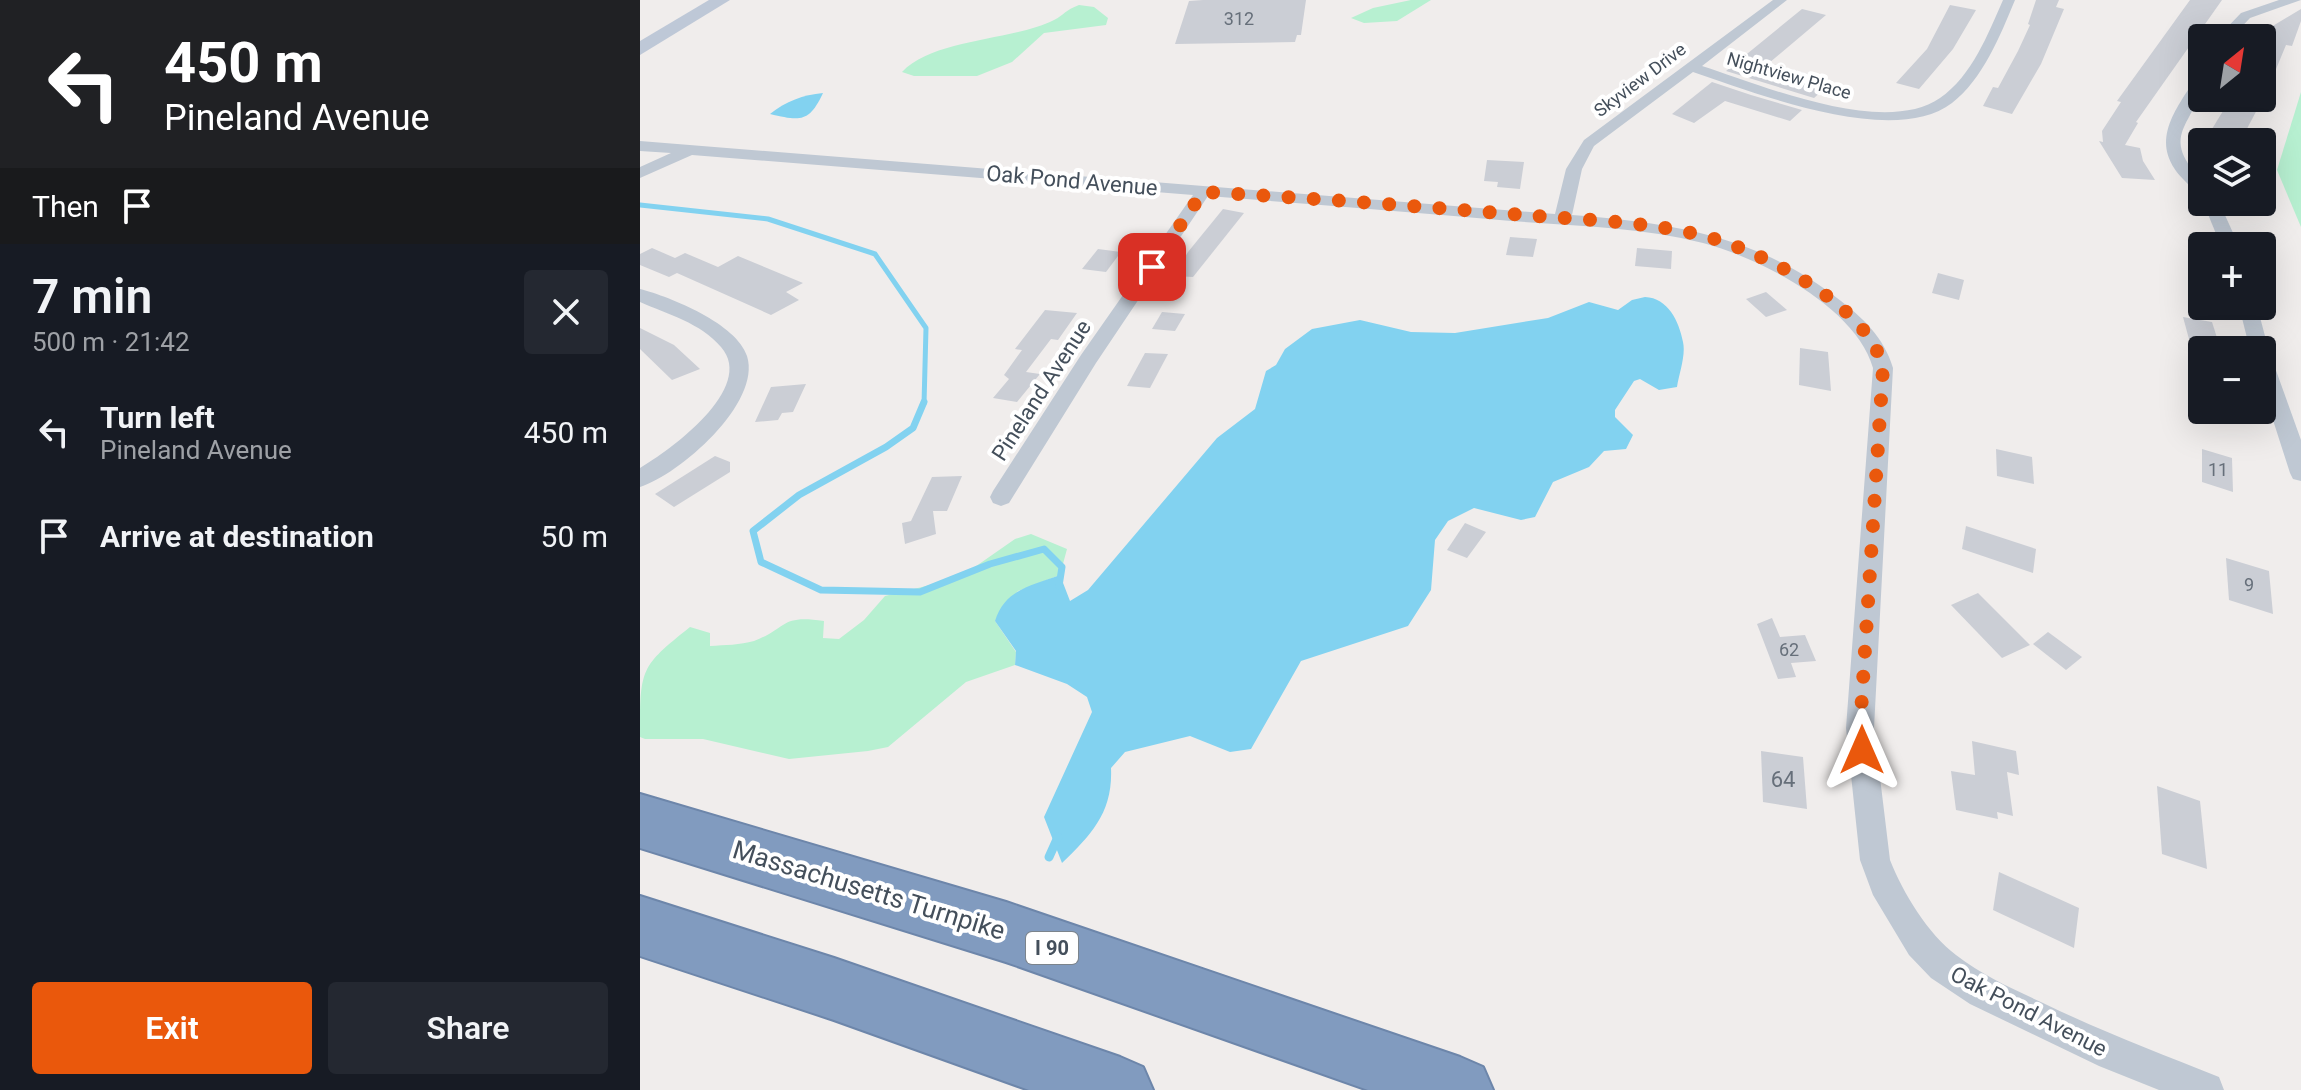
<!DOCTYPE html>
<meta charset="utf-8">
<style>
:root{--surface:#171b24;--page:#242831;--text:#f1f3f6;--muted:#9ea1a6;--accent:#ea580c}
body{margin:0;font-family:Roboto,sans-serif;background:var(--page);color:var(--text);height:100vh;display:flex;flex-direction:column;font-size:30px;white-space:nowrap}
*{box-sizing:border-box;margin:0}
p{font-size:26px;color:var(--muted)}
.icon{flex:none;width:44px;height:44px;fill:none;stroke:currentColor;stroke-width:2;stroke-linecap:round;stroke-linejoin:round}
.map{position:relative;flex:1;overflow:hidden}
.panel{display:flex;flex-direction:column;background:var(--surface);width:640px}
.panel>*{flex:none}
.hud{background:#202124;color:#fff;overflow:hidden}
.needle{width:52px;rotate:30deg}
.controls{position:absolute;left:1548px;top:24px;display:grid;gap:16px}
.controls a{display:grid;place-items:center;width:88px;height:88px;border-radius:8px;background:var(--surface);box-shadow:0 8px 32px #0002;font-size:40px}
.pin{position:absolute;display:grid;place-items:center;width:68px;height:68px;color:#fff;margin:-34px;border-radius:16px;box-shadow:0 4px 12px #0006}
.me{position:absolute;width:88px;margin:-44px;rotate:0deg;stroke-linejoin:round;filter:drop-shadow(0 0 6px #0008)}
.turn{display:flex;align-items:center;gap:28px;height:168px;padding:0 32px;font-size:36px}
.turn .icon{width:104px;height:104px;stroke-width:2.5}
.turn b{display:block;font-size:56px;line-height:68px}
.then{display:flex;align-items:center;height:76px;padding:0 32px;background:#0003;gap:16px;font-size:30px}
.round{display:grid;place-items:center;flex:none;width:84px;height:84px;border-radius:8px;background:var(--page)}
.head{display:flex;align-items:center;justify-content:space-between;height:136px;padding:0 32px}
h1{font-size:48px;font-weight:600;line-height:60px}
.cta{display:flex;gap:16px;margin-top:auto;padding:16px 32px}
.cta a{flex:1;height:92px;border-radius:8px;background:var(--accent);color:#fff;font-size:32px;font-weight:600;line-height:92px;text-align:center}
.cta a+a{background:var(--page);color:var(--text)}
ul{padding:0;list-style:none}
li{display:flex;align-items:center;gap:24px;height:104px;padding:0 32px}
li div{flex:1}
li b{display:block;font-size:30px}
li em{font-style:normal}
main{display:flex;flex:1;min-height:0}
.map>svg:first-child{display:block}
</style>
<main>
<section class="panel">
<div class="hud">
<div class="turn"><svg class="icon" aria-label="left" viewBox="0 0 24 24"><path d="M17 20v-9H6M10 6l-5 5 5 5"/></svg><div><b>450 m</b>Pineland Avenue</div></div>
<div class="then">Then<svg class="icon" aria-label="arrive" viewBox="0 0 24 24"><path d="M6 21V4h12l-3 4 3 4H6"/></svg></div>
</div>
<div class="head"><div><h1>7 min</h1><p>500 m · 21:42</p></div><a class="round"><svg class="icon" aria-label="close" viewBox="0 0 24 24"><path d="M6 6l12 12M18 6L6 18"/></svg></a></div>
<ul>
<li><svg class="icon" aria-label="left" viewBox="0 0 24 24"><path d="M17 20v-9H6M10 6l-5 5 5 5"/></svg><div><b>Turn left</b><p>Pineland Avenue</p></div><em>450 m</em></li>
<li><svg class="icon" aria-label="arrive" viewBox="0 0 24 24"><path d="M6 21V4h12l-3 4 3 4H6"/></svg><div><b>Arrive at destination</b></div><em>50 m</em></li>
</ul>
<div class="cta"><a>Exit</a><a>Share</a></div>
</section>
<div class="map">
<svg width="1661" height="1090" viewBox="0 0 1661 1090">
<rect width="100%" height="100%" fill="#f0edec"/>
<g fill="#b7f0d1">
<polygon points="771,0 791,0 757,21 724,23 711,18 733,8"/>
<path d="M439,5L454,7L468,18L466,25L404,33L372,62L337,76H274L262,72C295,38 373,41 414,20C424,15 425,10 439,5Z"/>
<polygon points="1661,92 1661,227 1637,170"/>
<path d="M391,534L427,549L420,575L378,591L355,621L376,652L375,665L326,682L248,747L228,751L149,759L63,739H5L0,737C0,668 0,667 50,627L70,633V646C85,645 100,645 114,641C148,628 140,614 184,621L183,638L199,639L224,620L245,596L319,578L375,539Z"/>
</g>
<g fill="#82d2f0">
<path d="M183,93C169,123 160,121 130,114C146,101 163,95 183,93Z"/>
<path d="M1005,297C1028,298 1039,321 1043,342C1046,355 1039,374 1037,387L1019,390L1000,379L994,381L975,410V417L993,435L986,449L964,451L949,467L913,482L895,517L881,520L834,508L808,521L795,540L791,590L768,626L661,661L611,749L590,752L550,736L485,752L471,768C473,812 452,834 422,863L404,817L452,712L447,697L427,684L375,665L376,651L355,621C365,589 391,586 420,575L430,601L448,590L577,438L615,409L626,371L636,365L645,349L672,329L720,320L771,332L815,333L908,318L949,302L978,310L992,300Z"/>
</g>
<g fill="none" stroke-linecap="round" stroke-linejoin="round">
<polyline stroke="#82d2f0" stroke-width="5" points="0,205 128,219 235,254 286,328 284,404"/>
<polyline stroke="#82d2f0" stroke-width="7" points="284,402 273,428 246,447 159,495 113,531 121,562 181,590 280,592 350,564 404,549 422,567 419,586"/>
<polyline stroke="#82d2f0" stroke-width="9" points="409,857 418,837"/>
</g>
<g fill="#cbced5">
<polygon points="563,0 666,0 661,35 657,35 655,42 535,44 549,1"/>
<polygon points="1396,0 1419,0 1416,7 1424,9 1401,64 1372,114 1343,106 1353,87 1358,88 1378,51 1390,25 1388,24"/>
<polygon points="1550,0 1582,0 1496,122 1498,123 1485,145 1500,148 1503,161 1515,180 1482,178 1459,141 1463,142 1462,131 1481,102 1477,101"/>
<polygon points="1310,5 1336,10 1313,49 1279,89 1256,83 1287,49"/>
<polygon points="1162,9 1186,15 1129,63 1193,81 1174,98 1086,71"/>
<polygon points="1661,9 1661,21 1652,46 1646,45 1622,103 1622,49 1631,27"/>
<polygon points="1072,82 1111,95 1162,110 1150,121 1085,101 1054,123 1032,114"/>
<polygon points="1591,98 1620,104 1600,142 1564,142"/>
<polygon points="847,160 884,162 880,189 857,187 858,182 844,181"/>
<polygon points="583,209 604,213 553,277 534,276 548,252"/>
<polygon points="870,237 897,239 893,257 866,255"/>
<polygon points="12,248 35,258 45,253 78,267 98,256 163,283 146,292 159,300 131,315 37,273 29,277 0,265 0,254"/>
<polygon points="997,248 1032,251 1031,269 995,266"/>
<polygon points="458,249 481,252 466,272 442,269"/>
<polygon points="1298,273 1324,280 1319,300 1292,293"/>
<polygon points="1126,292 1147,310 1126,317 1106,299"/>
<polygon points="405,310 437,313 418,340 411,339 386,372 400,374 377,402 353,398 369,379 364,375 382,350 375,349"/>
<polygon points="522,312 545,314 535,331 512,329"/>
<polygon points="1543,317 1572,322 1579,344 1549,339"/>
<polygon points="0,328 34,345 60,369 32,380 0,349"/>
<polygon points="1160,348 1188,352 1191,391 1159,385"/>
<polygon points="505,353 528,354 510,388 487,386"/>
<polygon points="166,384 153,412 142,413 138,420 115,422 131,387"/>
<polygon points="1356,449 1392,457 1394,484 1357,476"/>
<polygon points="1562,449 1592,458 1593,492 1562,482"/>
<polygon points="75,456 90,462 90,472 34,507 15,494"/>
<polygon points="322,476 307,511 293,511 296,534 265,544 262,523 271,521 292,477"/>
<polygon points="825,523 846,532 827,558 807,550"/>
<polygon points="1326,526 1396,549 1393,573 1322,549"/>
<polygon points="1586,558 1629,571 1633,614 1589,600"/>
<polygon points="1338,593 1390,645 1362,658 1311,605"/>
<polygon points="1132,618 1140,637 1165,635 1176,661 1151,663 1156,677 1138,679 1117,624"/>
<polygon points="1408,632 1442,657 1426,670 1393,644"/>
<polygon points="1332,741 1376,751 1379,775 1367,772 1373,816 1357,812 1358,819 1316,810 1311,771 1335,775"/>
<polygon points="1121,751 1163,757 1167,809 1123,802"/>
<polygon points="1517,786 1560,801 1567,869 1522,854"/>
<polygon points="1359,872 1439,908 1434,948 1353,910"/>
</g>
<g fill="none" stroke-linecap="round" stroke-linejoin="round">
<g stroke="#6d86aa" stroke-width="4">
<g id="motorway">
<polygon points="0,794 366,902 820,1057 843,1067 853,1090 728,1090 366,962 0,848"/>
<polygon points="0,896 194,958 480,1057 503,1067 513,1090 389,1090 194,1020 0,956"/>
</g>
</g>
<g fill="#bfc8d3" fill-rule="evenodd">
<path d="M1133,0H1147L1062,66C1121,85 1244,137 1300,98C1332,76 1348,34 1363,0H1375C1360,36 1343,79 1312,103C1253,148 1116,93 1053,72L954,146L942,169L932,215C1032,223 1115,235 1197,298C1222,317 1244,337 1253,368L1234,728L1250,860C1263,893 1288,934 1316,955C1343,976 1373,989 1403,1003C1461,1031 1519,1053 1579,1077L1584,1090H1519L1459,1066L1330,1004L1291,978L1269,955L1233,895L1220,860L1206,728L1233,368C1216,307 1120,258 1063,243C1001,227 934,226 871,221C770,212 669,204 568,196L456,363L369,503L361,506L353,503L350,497L353,491L441,355L553,195L52,155L0,178V167L31,153L0,151V141L915,214L926,169L944,140Z"/>
<polygon points="1639,0 1661,0 1610,18 1591,38 1577,38 1601,13"/>
<path d="M1562,75C1562,123 1514,131 1562,180V195C1554,192 1549,185 1543,179C1508,142 1535,111 1557,76Z"/>
<polygon points="1563,202 1579,202 1599,246 1581,246"/>
<path d="M0,289C31,297 97,324 107,356C122,403 39,475 0,487V468C29,451 117,388 81,347C61,323 27,314 0,302Z"/>
<polygon points="1599,306 1617,306 1629,351 1661,440 1661,481 1653,479 1650,473 1622,386 1622,350 1610,350"/>
</g>
<polygon fill="#bec8d7" fill-rule="evenodd" points="69,0 90,0 0,55 0,41"/>
<use href="#motorway" fill="#819bbf" fill-rule="evenodd"/>
</g>
<g fill="none" stroke-linecap="round" stroke-linejoin="round">
<path stroke="#ea580c" stroke-width="14" stroke-dasharray="0 25.2" d="M512,267L563,192C670,198 777,206 883,215C943,220 1006,221 1064,236C1120,250 1230,306 1243,368L1220,728L1222,750"/>
</g>
<g text-anchor="middle" stroke-width="8" stroke-linejoin="round" paint-order="stroke">
<g font-size="18" fill="#666f7a">
<text x="599" y="25">312</text>
<text x="1578" y="476">11</text>
<text x="1609" y="591">9</text>
<text x="1149" y="656">62</text>
</g>
<g font-size="18" fill="#444f5b" stroke="#fff">
<text transform="translate(1149 76) rotate(16)" y="6">Nightview Place</text>
<text transform="translate(1000 80) rotate(-37)" y="6">Skyview Drive</text>
</g>
<rect fill="#fff" stroke="#7c848c" stroke-width="2" x="386" y="932" width="52" height="32" rx="6"/>
<g font-size="20" font-weight="bold" fill="#444f5b">
<text x="412" y="955">I 90</text>
</g>
<g font-size="22" fill="#444f5b" stroke="#fff">
<text transform="translate(432 180) rotate(5)" y="8">Oak Pond Avenue</text>
<text transform="translate(401 390) rotate(-57)" y="8">Pineland Avenue</text>
<text transform="translate(1389 1011) rotate(27)" y="8">Oak Pond Avenue</text>
</g>
<g font-size="22" fill="#666f7a">
<text x="1143" y="787">64</text>
</g>
<g font-size="26" fill="#444f5b" stroke="#fff">
<text transform="translate(229 890) rotate(17)" y="9">Massachusetts Turnpike</text>
</g>
</g>
</svg>
<div class="controls">
<a><svg class="needle" viewBox="-14 -14 28 28"><path d="M0-13l5 13h-10z" fill="#e53935"/><path d="M0 13l5-13h-10z" fill="#9ea1a6"/></svg></a>
<a><svg class="icon" aria-label="layers" viewBox="0 0 24 24"><path d="M12 4l9 5-9 5-9-5zM3 14l9 5 9-5"/></svg></a>
<a>+</a>
<a>−</a>
</div>
<div class="pin" style="left:512px;top:267px;background:#d93025"><svg class="icon" aria-label="arrive" viewBox="0 0 24 24"><path d="M6 21V4h12l-3 4 3 4H6"/></svg></div>
<svg class="me" style="left:1222px;top:750px" viewBox="-20 -20 40 40"><path d="M0-17L14 15 0 8-14 15z" fill="#ea580c" stroke="#fff" stroke-width="4"/></svg>
</div>
</main>
